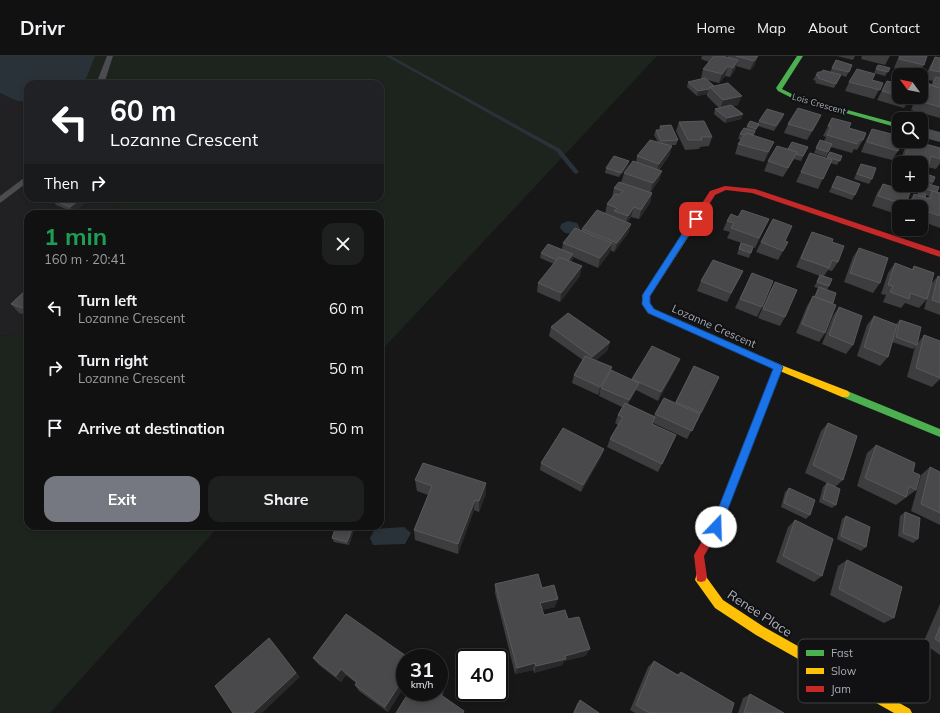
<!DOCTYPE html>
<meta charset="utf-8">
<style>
:root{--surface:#111;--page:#1e1f1f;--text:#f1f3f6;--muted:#9c9d9f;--line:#303131;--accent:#757880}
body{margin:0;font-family:Mulish,sans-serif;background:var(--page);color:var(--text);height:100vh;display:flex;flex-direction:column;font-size:15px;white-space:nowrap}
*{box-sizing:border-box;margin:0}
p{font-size:13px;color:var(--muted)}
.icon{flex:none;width:22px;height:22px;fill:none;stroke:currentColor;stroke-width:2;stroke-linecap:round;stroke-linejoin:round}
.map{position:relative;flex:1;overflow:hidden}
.panel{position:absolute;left:24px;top:154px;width:360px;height:320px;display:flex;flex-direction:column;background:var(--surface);border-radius:12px;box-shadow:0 2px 6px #0003,0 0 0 1px var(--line)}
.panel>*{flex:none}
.hud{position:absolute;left:24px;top:24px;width:360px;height:122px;border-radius:12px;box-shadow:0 2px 6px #0003,0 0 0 1px var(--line);background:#202124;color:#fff;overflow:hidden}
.needle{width:26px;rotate:302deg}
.buttons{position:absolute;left:892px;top:12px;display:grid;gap:8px}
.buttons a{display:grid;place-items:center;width:36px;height:36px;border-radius:8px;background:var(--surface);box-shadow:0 2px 6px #0003,0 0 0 1px var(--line);font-size:20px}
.speed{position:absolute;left:396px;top:593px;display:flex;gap:8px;font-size:20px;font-weight:700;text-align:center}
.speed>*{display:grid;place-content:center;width:52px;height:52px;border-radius:50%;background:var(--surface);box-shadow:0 2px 6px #0003,0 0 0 1px var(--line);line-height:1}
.speed small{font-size:10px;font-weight:400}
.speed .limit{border:2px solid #111;border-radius:6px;background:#fff;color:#111}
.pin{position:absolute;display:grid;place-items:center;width:34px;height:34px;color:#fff;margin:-17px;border-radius:8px;box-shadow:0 2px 6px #0006}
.me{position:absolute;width:44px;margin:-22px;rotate:21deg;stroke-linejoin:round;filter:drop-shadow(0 0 3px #0008)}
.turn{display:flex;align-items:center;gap:14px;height:84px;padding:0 20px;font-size:18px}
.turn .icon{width:52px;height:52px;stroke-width:2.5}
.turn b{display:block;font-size:28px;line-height:34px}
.then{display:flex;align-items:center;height:38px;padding:0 20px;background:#0003;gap:8px;font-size:15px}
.round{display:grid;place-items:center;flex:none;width:42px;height:42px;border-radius:12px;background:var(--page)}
.overview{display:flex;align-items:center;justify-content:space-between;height:68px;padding:0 20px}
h1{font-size:24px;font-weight:700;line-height:30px;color:#1e9e55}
.button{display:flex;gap:8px;margin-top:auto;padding:8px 20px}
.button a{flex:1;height:46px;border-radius:12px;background:var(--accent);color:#fff;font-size:16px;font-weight:700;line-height:46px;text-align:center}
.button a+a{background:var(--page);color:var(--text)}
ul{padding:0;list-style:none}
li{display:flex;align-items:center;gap:12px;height:60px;padding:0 20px}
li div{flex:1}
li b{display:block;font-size:15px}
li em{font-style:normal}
header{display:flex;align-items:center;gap:24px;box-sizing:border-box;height:56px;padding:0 20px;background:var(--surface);border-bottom:1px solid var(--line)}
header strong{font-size:19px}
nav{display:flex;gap:22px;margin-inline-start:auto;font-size:14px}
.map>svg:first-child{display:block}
</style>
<header>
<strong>Drivr</strong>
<nav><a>Home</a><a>Map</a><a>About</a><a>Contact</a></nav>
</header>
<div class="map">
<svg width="940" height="657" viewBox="0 0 940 657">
<rect width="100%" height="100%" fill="#171717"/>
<polygon fill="#212123" points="0,37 17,45 28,46 28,142 116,142 120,158 28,158 28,277 0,280"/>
<g fill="#1d241e">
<polygon points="94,0 657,0 380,296 380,158 120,158 116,142 380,142 380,28 84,28"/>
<polygon points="28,277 28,470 219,470 50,657 0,657 0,280"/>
</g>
<g fill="#2a3239">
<polygon points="0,0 95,0 84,28 28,28 28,46 17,45 0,37"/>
<polygon points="568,165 577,167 580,172 579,174 572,178 565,177 560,172 561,168"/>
<polygon points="404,471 411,477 405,488 373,489 370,482 375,473"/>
</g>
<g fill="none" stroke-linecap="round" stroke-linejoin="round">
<polygon fill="#2a3239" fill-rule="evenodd" points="386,0 391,0 560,93 579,116 576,118 574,117 556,95"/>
<g fill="#4b4c50" fill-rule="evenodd">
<polygon points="107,0 113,0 104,28 96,28"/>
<polygon points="28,119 28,126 0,147 0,140"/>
</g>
<polygon fill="#4b4c50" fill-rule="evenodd" points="921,71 940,76 940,86 921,81"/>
<g fill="#4caf50" fill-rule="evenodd">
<polygon points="797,0 803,0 782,33 796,40 899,68 899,72 792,42 778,35 776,32"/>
<polygon points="845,334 940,373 940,381 842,341 840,338 842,335"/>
</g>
<g fill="#ffc107" fill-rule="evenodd">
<polygon points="694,159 697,159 701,161 650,240 650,248 654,253 781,309 848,335 850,338 848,341 842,341 775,313 648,257 642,248 642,240"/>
<polygon points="701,516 705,517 707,522 723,544 764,571 910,653 912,657 894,657 756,579 715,552 695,524 697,517"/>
</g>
<g fill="#c62828" fill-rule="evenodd">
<polygon points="725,130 755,133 940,195 940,201 752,137 726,134 715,139 700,163 694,163 693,161 710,135"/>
<polygon points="778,308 781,309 782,311 721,471 704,500 707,521 705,525 701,526 697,525 694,499 712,468 774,311 775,309"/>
</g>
</g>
<g fill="#3d3d3f" fill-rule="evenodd">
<polygon points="702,0 722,0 728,1 728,0 758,0 754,10 750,14 736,10 735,14 730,21 725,20 719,27 707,24 738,49 733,50 743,58 741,63 725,67 714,58 715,53 719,52 707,40 707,38 697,40 687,31 688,26 703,23 701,22 703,13 709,6 701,3"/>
<polygon points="837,0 855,0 853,4"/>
<polygon points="862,0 890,0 885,9 861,3"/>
<polygon points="899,0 927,0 924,9 918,18 894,12"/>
<polygon points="935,1 940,2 940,62 911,54 916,41 921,41 921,29 923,26 932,28 933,25 924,23 930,10"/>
<polygon points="836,4 852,9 846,21 841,19 834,32 815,27 816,25 813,24 816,19 821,16 830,16"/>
<polygon points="878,9 890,12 885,20 874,17"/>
<polygon points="872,24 883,27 874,43 845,35 849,26"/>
<polygon points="887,25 899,28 899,41 911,41 904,52 877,44"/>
<polygon points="784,58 782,63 774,75 758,70 755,76 753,79 770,95 764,106 735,98 738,88 741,84 738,83 740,78 746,73 747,70 758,67 759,65"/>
<polygon points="821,59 817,68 807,84 784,77 788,68"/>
<polygon points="832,62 849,72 863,84 857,94 854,93 852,97 831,91 826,101 814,97 820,84 824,85 826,81 823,80"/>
<polygon points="679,66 712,81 709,90 700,91 699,93 685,94 676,75"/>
<polygon points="660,70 678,84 676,89 668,89 672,90 669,100 659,114 662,115 659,124 650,137 652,137 650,147 639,163 631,161 627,166 631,168 628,177 614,196 610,194 610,196 598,212 573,201 573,203 570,206 580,220 560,246 537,236 538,227 554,208 540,202 541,197 562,193 563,187 581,174 582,173 605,158 607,148 612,141 614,132 621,127 624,117 636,106 637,100 658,86 654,79 656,74 659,74"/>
<polygon points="872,73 898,95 892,104 861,96 867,82"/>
<path d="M910,85L940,92V107L936,113L927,111L923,117L933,126L932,129L937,136L940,137V172L921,165V151H907L908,147L914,138L917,139L918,137L915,136L917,130V129H921V107H900L904,94ZM926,139L929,140L927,142L925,141Z"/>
<polygon points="808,91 801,105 794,103 783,121 764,115 768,105 788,93"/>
<polygon points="830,96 842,100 837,109 830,107 818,133 796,126 810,97 827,102"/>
<polygon points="861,108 872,123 869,128 854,123 858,113"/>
<polygon points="628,110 619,121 605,117 606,112"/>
<polygon points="837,120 855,139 852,144 829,136"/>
<polygon points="883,128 906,149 904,151 899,151 899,159 872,150 877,137"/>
<polygon points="56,142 86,142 88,145 73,156 56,149 53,144"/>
<polygon points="738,161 769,163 755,192 753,191 749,202 737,198 741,187 750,190 727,182 730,176 723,174 727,165"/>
<polygon points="812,176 832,186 838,206 832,215 828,214 824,220 829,230 827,234 836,237 832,248 825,277 819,286 796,277 807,250 813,240 814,241 818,232 814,231 820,220 796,211 807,186"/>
<polygon points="785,185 783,195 778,204 756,196 761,186"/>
<polygon points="859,192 880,227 873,237 844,226 853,201"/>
<polygon points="895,207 912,213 914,210 931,228 938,220 940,221 940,259 924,253 927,243 919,252 905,247 901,252 883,246 886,239 881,238 888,217"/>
<polygon points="743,215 727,246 697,235 701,225"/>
<polygon points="752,217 762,251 757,261 735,252"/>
<polygon points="775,226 785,261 780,270 758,262 770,235"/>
<polygon points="28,232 28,260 19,257 11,248"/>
<polygon points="839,251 853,289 846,298 822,288 833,260"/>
<polygon points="874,260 896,268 900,264 918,287 924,279 940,285 940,323 932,331 907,321 915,291 913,293 892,286 888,301 880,310 857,300 867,269"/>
<polygon points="551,271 610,286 607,295 596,304 610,317 632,324 652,290 676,312 658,345 636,334 628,348 654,360 664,342 675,347 694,310 701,357 697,366 696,366 687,383 653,367 652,368 676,379 658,416 607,391 610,383 618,369 615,367 618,359 622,351 599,340 600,335 598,339 572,327 574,319 583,304 549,280"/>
<polygon points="828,367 843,424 835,431 836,449 832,452 819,446 823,431 827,427 833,430 805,417 821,375"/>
<polygon points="876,389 913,416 916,434 896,449 857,430 867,397"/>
<polygon points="604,393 601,401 581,436 540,414 541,407"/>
<polygon points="930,411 940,416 940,469 911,455 921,419"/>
<polygon points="415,424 486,427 486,437 479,456 474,454 458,498 415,484 414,474 428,439 417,435"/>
<polygon points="789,432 810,459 806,463 781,451 785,436"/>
<polygon points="905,456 918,483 913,487 898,480 900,460"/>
<polygon points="846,460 866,491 861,495 837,483 842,463"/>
<polygon points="795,464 822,520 814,526 776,506 788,471"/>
<polygon points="354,474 349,489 334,486 332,482"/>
<polygon points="847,504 894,562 884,567 830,539 838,510"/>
<polygon points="495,528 542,532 555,551 542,554 544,559 568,563 590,593 585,600 564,605 562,609 534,617 533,614 515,618 495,537"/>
<polygon points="940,548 940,599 923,587"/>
<polygon points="313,602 405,602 405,629 388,656 359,635 355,629 356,627 346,619 341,626 319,609"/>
<polygon points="654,605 677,618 681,616 731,657 635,657 630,654 648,611"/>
<polygon points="750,638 784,657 738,657 743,642"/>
<polygon points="580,644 599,657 573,657 577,648"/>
</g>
<g fill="#29292a">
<polygon points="758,0 754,10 750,14 754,5"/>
<polygon points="738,4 735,14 730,21 733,12"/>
<polygon points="728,10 725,20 719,27 722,18"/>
<polygon points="709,33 707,38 697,40 698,35"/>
<polygon points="742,40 738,49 720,53 723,44"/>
<polygon points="743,58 741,63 725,67 727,62"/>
<polygon points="784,58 782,63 774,75 776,70"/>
<polygon points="821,59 817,68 807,84 812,75"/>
<polygon points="774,86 770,95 764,106 768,96"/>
<polygon points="672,90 669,100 656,117 659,108"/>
<polygon points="629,105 628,110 619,121 621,117"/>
<polygon points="662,115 659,124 650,137 653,127"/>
<polygon points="652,137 650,147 639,163 641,154"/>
<polygon points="82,142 86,142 88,145 73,156 70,151"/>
<polygon points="634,151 631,161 625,169 628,160"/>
<polygon points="631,168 628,177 614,196 617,187"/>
<polygon points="612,187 610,196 598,212 600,202"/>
<polygon points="573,198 573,203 565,212 566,208"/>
<polygon points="582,210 580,220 560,246 561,237"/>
<polygon points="610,286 607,295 590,310 592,301"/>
<polygon points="680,303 676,312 658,345 661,336"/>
<polygon points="612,311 609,320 601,332 598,339 600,331"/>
<polygon points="639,327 626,353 629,344"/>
<polygon points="604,393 601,401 581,436 583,429"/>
<polygon points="486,427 486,437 479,456 479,445"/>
<polygon points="475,444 474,454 458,498 458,488"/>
<polygon points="353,471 354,474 349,489 347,486"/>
<polygon points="558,543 555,551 538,555 540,547"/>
<polygon points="269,582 274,587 300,621 262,657 253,657"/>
<polygon points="590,593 585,600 564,605 562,609 534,617 536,610 565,600"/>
<polygon points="535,607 533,614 515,618 517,612"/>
<polygon points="341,613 346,619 341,626 336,620"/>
<polygon points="405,620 405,629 388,656 385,651"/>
<polygon points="443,634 444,638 441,642 441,639"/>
</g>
<g fill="#49494c" stroke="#58595d">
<polygon points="714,0 722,0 738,4 733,12 728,10 722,18 703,13"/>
<polygon points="736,0 758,0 754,5"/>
<polygon points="900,0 927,0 924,9 899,3"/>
<polygon points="935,1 940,2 940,16 930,14"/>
<polygon points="836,4 852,9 849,16 832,12"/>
<polygon points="878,9 890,12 888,16 876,13"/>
<polygon points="857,13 875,18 872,24 883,27 880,34 849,26"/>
<polygon points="823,14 841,19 836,28 818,22 819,20 816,19 818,16 821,16"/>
<polygon points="936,21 940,22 940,29 933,27"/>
<polygon points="705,22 714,30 710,31 709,33 698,35 688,26"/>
<polygon points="887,25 899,28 899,40 882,35"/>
<polygon points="923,26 940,31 940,32 930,29 928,34 921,32"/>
<polygon points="728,27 742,40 723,44 710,31"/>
<polygon points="930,29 940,32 940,51 916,44 918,41 921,41 921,34 928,36"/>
<polygon points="731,49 743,58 727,62 715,53"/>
<polygon points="798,52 821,59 812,75 788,68"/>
<polygon points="767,53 784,58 776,70 759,65"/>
<polygon points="832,62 851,67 849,72 866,77 863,84 859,84 857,88 827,79 831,71 828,70"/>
<polygon points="704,65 712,81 701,81 702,84 688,84 679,66"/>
<polygon points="750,65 759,68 756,73 747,70"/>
<polygon points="671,69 678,84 661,85 656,74 662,74 660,70"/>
<polygon points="744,72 755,75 753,79 746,77 744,79 740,78"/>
<polygon points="872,73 899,80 899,85 901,85 898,95 867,86"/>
<polygon points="746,77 774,86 768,96 738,88"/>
<polygon points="650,84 672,90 659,108 637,100"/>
<polygon points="820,84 832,88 828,96 816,92"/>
<polygon points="910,85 914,85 940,92 940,103 931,100 929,108 905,101"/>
<polygon points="792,86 808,91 803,100 796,98 797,96 788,93"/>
<polygon points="777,90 797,96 788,112 768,105"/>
<polygon points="830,96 842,100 840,105 827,101"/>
<polygon points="810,97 832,104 823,123 801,116"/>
<polygon points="614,100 629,105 621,117 606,112"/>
<polygon points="633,105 662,115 653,127 624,117"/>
<polygon points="861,108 876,112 872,123 857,118"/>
<polygon points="921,116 935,121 933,126 921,122"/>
<polygon points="837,120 860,128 855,139 832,131"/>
<polygon points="619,126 652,137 641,154 634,151 628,160 614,155 617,152 607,148 615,138 619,139 623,135 614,132"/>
<polygon points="921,126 939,131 937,136 918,131 919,129 921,129"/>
<polygon points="883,128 910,136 906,149 878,140"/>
<polygon points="932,135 940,137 940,160 921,153 921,151 914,151 911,150 914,138 930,143"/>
<polygon points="919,136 926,138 925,141 918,139"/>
<polygon points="56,142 82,142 70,151 53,144"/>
<polygon points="597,154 631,168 617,187 582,173"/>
<polygon points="742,154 769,163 759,182 731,172 734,167 727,165 731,158 738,161"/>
<polygon points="773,163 792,170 785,185 788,186 783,195 761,186"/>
<polygon points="575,172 612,187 600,202 563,187"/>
<polygon points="812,176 833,183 832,186 844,190 838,206 832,204 829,212 801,202"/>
<polygon points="741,187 753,191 751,197 739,193"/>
<polygon points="548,188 573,198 568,205 559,201 557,204 541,197"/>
<polygon points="859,192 888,202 880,227 850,217"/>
<polygon points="559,201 582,210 561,237 538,227"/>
<polygon points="713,204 743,215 731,237 701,225"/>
<polygon points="895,207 913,214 914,210 934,217 927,243 910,237 909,243 890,236 893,230 888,229"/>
<polygon points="752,217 773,225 762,251 740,243"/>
<polygon points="820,219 832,223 829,230 817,226"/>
<polygon points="938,220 940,221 940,247 932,244"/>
<polygon points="775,226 797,234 785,261 763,253"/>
<polygon points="819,231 836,237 833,247 815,241"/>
<polygon points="28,232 28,254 11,248"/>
<polygon points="813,240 836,249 825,277 802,268"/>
<polygon points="839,251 862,260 853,289 829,279"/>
<polygon points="568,257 610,286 592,301 551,271"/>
<polygon points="874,260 897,269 888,301 864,291"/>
<polygon points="900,264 921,271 917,289 896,281"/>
<polygon points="924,279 940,285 940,322 916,312"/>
<polygon points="652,290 680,303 661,336 632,323"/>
<polygon points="585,300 612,311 600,331 574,319"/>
<polygon points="694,310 719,321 701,357 676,346"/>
<polygon points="611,314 639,327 629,344 601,332"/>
<polygon points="664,342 700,358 692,375 655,358"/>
<polygon points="625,347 655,361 652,368 676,379 662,408 610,383 623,361 618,359"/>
<polygon points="828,367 857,380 843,424 813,409"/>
<polygon points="563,372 604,393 583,429 541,407"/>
<polygon points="876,389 915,407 913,416 920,419 916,434 909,430 906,441 865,422"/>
<polygon points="423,407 486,427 479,445 475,444 458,488 414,474 432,430 415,424"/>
<polygon points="930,411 940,416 940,457 921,448"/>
<polygon points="827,427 840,433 836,449 823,443"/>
<polygon points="789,432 815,444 810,459 784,447"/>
<polygon points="905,456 920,462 918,483 903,477"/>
<polygon points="846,460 870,471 866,491 841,480"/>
<polygon points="795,464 833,483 822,520 783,500"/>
<polygon points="336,470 350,470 353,471 347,486 332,482"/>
<polygon points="847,504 902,531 894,562 839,533"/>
<polygon points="538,518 542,532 554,529 558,543 540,547 544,559 565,554 568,563 579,561 590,593 565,600 566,603 536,610 535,607 517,612 495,528"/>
<polygon points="346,558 409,602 405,602 405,620 385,651 355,629 357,626 341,613 336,620 313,602"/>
<polygon points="940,570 940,586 935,583"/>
<polygon points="269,582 296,617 253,657 233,657 215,630"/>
<polygon points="654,605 679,620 681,616 734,647 731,657 649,657 636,649"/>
<polygon points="439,631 443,634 441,639 464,655 463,657 396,657 409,636 439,636"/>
<polygon points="750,638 784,657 744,657"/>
<polygon points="580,644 599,657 574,657"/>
</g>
<polygon fill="#1a73e8" stroke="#114b97" points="693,161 696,161 699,163 650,240 650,247 654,253 781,309 783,311 721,471 720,475 716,476 712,475 711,471 773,313 648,257 642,248 643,238"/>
<g text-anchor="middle" stroke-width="4" stroke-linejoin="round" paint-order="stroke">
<g font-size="9" fill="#a8adb8" stroke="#111113">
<text transform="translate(819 48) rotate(16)" y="3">Lois Crescent</text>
</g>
<g font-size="11" fill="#a8adb8" stroke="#111113">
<text transform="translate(714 270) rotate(24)" y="4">Lozanne Crescent</text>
</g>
<g font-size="13" fill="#a8adb8" stroke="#111113">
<text transform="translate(760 557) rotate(33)" y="5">Renee Place</text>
</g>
</g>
<rect x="798" y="583" width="132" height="64" rx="6" fill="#111113" stroke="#3e4045" stroke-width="1"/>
<rect x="806" y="594" width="18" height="6" fill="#4caf50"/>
<rect x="806" y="612" width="18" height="6" fill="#ffc107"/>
<rect x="806" y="630" width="18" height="6" fill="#c62828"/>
<g font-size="11" fill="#a8adb8">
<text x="831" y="601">Fast</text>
<text x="831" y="619">Slow</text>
<text x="831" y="637">Jam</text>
</g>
</svg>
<div class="buttons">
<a><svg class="needle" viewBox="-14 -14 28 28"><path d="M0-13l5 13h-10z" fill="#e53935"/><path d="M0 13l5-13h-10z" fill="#9c9d9f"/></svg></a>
<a><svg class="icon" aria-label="search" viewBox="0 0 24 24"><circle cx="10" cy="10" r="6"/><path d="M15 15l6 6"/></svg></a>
<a>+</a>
<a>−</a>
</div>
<div class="speed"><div>31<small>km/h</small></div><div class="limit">40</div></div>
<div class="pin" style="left:696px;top:163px;background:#d93025"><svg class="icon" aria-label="arrive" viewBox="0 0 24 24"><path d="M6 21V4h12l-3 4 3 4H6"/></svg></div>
<svg class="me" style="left:716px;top:471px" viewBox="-20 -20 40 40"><circle r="19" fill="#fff"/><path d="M0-13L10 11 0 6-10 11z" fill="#1a73e8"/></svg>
<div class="hud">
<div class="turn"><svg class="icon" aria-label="left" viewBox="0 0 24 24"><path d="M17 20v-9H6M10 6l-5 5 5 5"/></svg><div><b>60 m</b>Lozanne Crescent</div></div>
<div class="then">Then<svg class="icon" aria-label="right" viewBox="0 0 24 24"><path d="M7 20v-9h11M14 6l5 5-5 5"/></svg></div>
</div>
<section class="panel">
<div class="overview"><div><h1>1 min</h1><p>160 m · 20:41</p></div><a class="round"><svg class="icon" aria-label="close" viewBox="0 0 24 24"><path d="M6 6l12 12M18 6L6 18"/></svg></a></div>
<ul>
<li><svg class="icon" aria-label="left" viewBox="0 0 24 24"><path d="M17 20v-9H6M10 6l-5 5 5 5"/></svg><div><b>Turn left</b><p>Lozanne Crescent</p></div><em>60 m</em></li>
<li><svg class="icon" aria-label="right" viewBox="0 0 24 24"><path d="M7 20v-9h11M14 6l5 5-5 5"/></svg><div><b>Turn right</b><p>Lozanne Crescent</p></div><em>50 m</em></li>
<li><svg class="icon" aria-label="arrive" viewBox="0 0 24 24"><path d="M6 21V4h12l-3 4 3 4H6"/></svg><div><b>Arrive at destination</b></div><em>50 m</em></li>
</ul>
<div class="button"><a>Exit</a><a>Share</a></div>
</section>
</div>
